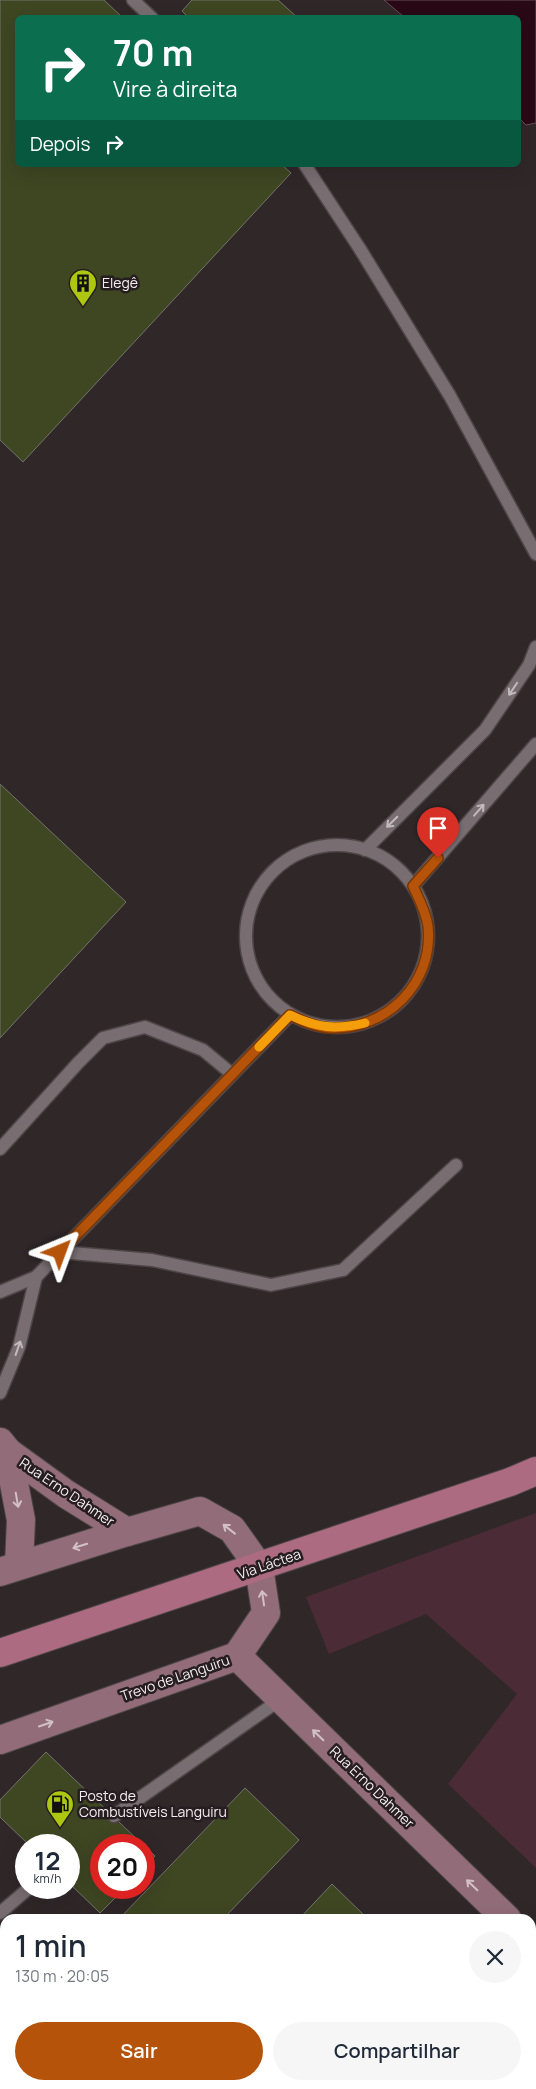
<!DOCTYPE html>
<html lang="pt">
<meta charset="utf-8">
<style>
:root{--surface:#fff;--page:#f6f6f7;--text:#1f2937;--muted:#747a83;--accent:#b45309}
body{margin:0;font-family:Manrope,sans-serif;background:var(--page);color:var(--text);height:100vh;display:flex;flex-direction:column;font-size:19px;white-space:nowrap}
*{box-sizing:border-box;margin:0}
p{font-size:16px;color:var(--muted)}
.icon{flex:none;width:28px;height:28px;fill:none;stroke:currentColor;stroke-width:2;stroke-linecap:round;stroke-linejoin:round}
.map{position:relative;flex:1;overflow:hidden}
.sheet{position:absolute;left:0px;top:1914px;width:536px;height:176px;display:flex;flex-direction:column;background:var(--surface);border-radius:15px 15px 0 0;box-shadow:0 5px 20px #0002}
.sheet>*{flex:none}
.banner{position:absolute;left:15px;top:15px;width:506px;height:152px;border-radius:8px;box-shadow:0 5px 20px #0002;background:#0b6e4f;color:#fff;overflow:hidden}
.speed{position:absolute;left:15px;top:1834px;display:flex;gap:10px;font-size:25px;font-weight:700;text-align:center}
.speed>*{display:grid;place-content:center;width:65px;height:65px;border-radius:50%;background:var(--surface);box-shadow:0 5px 20px #0002;line-height:1}
.speed small{font-size:12px;font-weight:400}
.speed .limit{border:8px solid #d22;background:#fff;color:#111}
.pin{position:absolute;display:grid;place-items:center;width:42px;height:42px;color:#fff;margin:-51px -21px;border-radius:50% 50% 50% 0;rotate:-45deg;box-shadow:0 0 5px #0007}
.pin .icon{rotate:45deg}
.me{position:absolute;width:55px;margin:-28px;rotate:44deg;stroke-linejoin:round;filter:drop-shadow(0 0 4px #0008)}
.turn{display:flex;align-items:center;gap:18px;height:105px;padding:0 15px;font-size:22px}
.turn .icon{width:65px;height:65px;stroke-width:2.5}
.turn b{display:block;font-size:35px;line-height:42px}
.then{display:flex;align-items:center;height:48px;padding:0 15px;background:#0003;gap:10px;font-size:19px}
.round{display:grid;place-items:center;flex:none;width:52px;height:52px;border-radius:26px;background:var(--page)}
.headline{display:flex;align-items:center;justify-content:space-between;height:85px;padding:0 15px}
h1{font-size:30px;font-weight:600;line-height:38px}
.primary-button{display:flex;gap:10px;margin-top:auto;padding:10px 15px}
.primary-button a{flex:1;height:58px;border-radius:30px;background:var(--accent);color:#fff;font-size:20px;font-weight:600;line-height:58px;text-align:center}
.primary-button a+a{background:var(--page);color:var(--text)}
.map>svg:first-child{display:block}
</style>
<div class="map">
<svg width="536" height="2089" viewBox="0 0 536 2089">
<rect width="100%" height="100%" fill="#302729"/>
<polygon fill="#4b2c36" points="536,1513 536,1868 448,1784 517,1694 426,1614 329,1654 306,1597"/>
<polygon fill="#290916" stroke="#664e57" points="384,0 536,0 536,123 526,125 519,118 519,18 404,17"/>
<g fill="#3e4622" stroke="#73756c">
<polygon points="0,0 104,0 123,18 18,18 18,165 282,165 291,173 23,462 0,440"/>
<polygon points="192,0 278,0 298,18 189,18 182,11"/>
<polygon points="0,784 126,902 0,1038"/>
<polygon points="46,1752 143,1845 101,1845 101,1888 125,1888 100,1913 69,1883 69,1845 29,1845 0,1817 0,1800"/>
<polygon points="245,1788 299,1840 223,1919 119,1919"/>
<polygon points="144,1845 155,1856 144,1868"/>
<polygon points="332,1884 368,1919 299,1919"/>
<polygon points="287,2085 313,2085 309,2089 291,2089"/>
</g>
<g fill="none" stroke-linecap="round" stroke-linejoin="round">
<g stroke="#4d4547" stroke-width="15">
<g id="lane">
<polyline points="133,0 152,18"/>
<polyline points="305,165 360,249 450,396 536,554"/>
<circle cx="337" cy="936" r="91"/>
<polyline points="365,850 485,730 529,665 536,647"/>
<polyline points="413,886 536,744"/>
<polyline points="0,1149 78,1063 103,1038 145,1027 203,1050 232,1074"/>
<polyline points="60,1252 152,1260 271,1285 343,1270 456,1165"/>
<polyline points="0,1292 36,1277 290,1015"/>
<polyline points="0,1393 19,1347 36,1277"/>
<polyline points="114,1816 281,1699"/>
<polyline points="0,1913 29,1888"/>
</g>
</g>
<g stroke="#4d4547" stroke-width="28">
<g id="street">
<polyline points="531,2080 536,2075"/>
<polyline points="4,2089 7,2085"/>
</g>
</g>
<g stroke="#4d4547" stroke-width="30">
<g id="secondary">
<polyline points="0,1442 8,1452 66,1494 127,1532"/>
<polyline points="8,1452 21,1520 19,1565"/>
<polyline points="0,1572 127,1532 200,1511 232,1529 259,1567 266,1613 237,1656 0,1740"/>
<polyline points="237,1656 507,1919"/>
<polyline points="531,1942 536,1947"/>
<polyline points="0,1962 5,1966"/>
<polyline points="129,2085 133,2089"/>
</g>
</g>
<g stroke="#4d4547" stroke-width="30">
<polyline id="primary" points="0,1653 510,1482 536,1471"/>
</g>
<use href="#lane" stroke="#786d70" stroke-width="12"/>
<use href="#street" stroke="#786d70" stroke-width="25"/>
<use href="#secondary" stroke="#926c79" stroke-width="28"/>
<use href="#primary" stroke="#ac6b81" stroke-width="28"/>
</g>
<defs><path id="oneway-shaft" d="M-6 0H5M1.5-3L5.5 0L1.5 3" fill="none" stroke-width="1.6" stroke-linecap="round" stroke-linejoin="round" transform="scale(1.25)"/></defs>
<g stroke="#c3babd">
<use href="#oneway-shaft" transform="translate(513 689) rotate(124)"/>
<use href="#oneway-shaft" transform="translate(479 810) rotate(-49)"/>
<use href="#oneway-shaft" transform="translate(392 822) rotate(135)"/>
<use href="#oneway-shaft" transform="translate(18 1348) rotate(-71)"/>
</g>
<g stroke="#d2c0c6">
<use href="#oneway-shaft" transform="translate(17 1500) rotate(80)"/>
<use href="#oneway-shaft" transform="translate(229 1529) rotate(-142)"/>
<use href="#oneway-shaft" transform="translate(80 1546) rotate(163)"/>
<use href="#oneway-shaft" transform="translate(263 1598) rotate(-98)"/>
<use href="#oneway-shaft" transform="translate(46 1724) rotate(-19)"/>
<use href="#oneway-shaft" transform="translate(318 1735) rotate(-136)"/>
<use href="#oneway-shaft" transform="translate(472 1885) rotate(-136)"/>
</g>
<g fill="none" stroke-linecap="round" stroke-linejoin="round">
<g stroke="#753606" stroke-width="12">
<path id="route" d="M60,1252L290,1015C303,1021 315,1027 330,1028C387,1030 434,983 428,926C426,912 419,899 413,886L438,858"/>
</g>
<use href="#route" stroke="#b45309" stroke-width="9"/>
<path stroke="#f59e0b" stroke-width="9" d="M259,1047L290,1015C317,1028 336,1030 365,1023"/>
</g>
<defs>
<g id="building-pin" transform="scale(1.4375)"><path d="M0 17L-7.5 6A9.5 9.5 0 1 1 7.5 6Z" fill="#acc612" stroke="#261d20"/><path d="M-4-6H4V6H1V3H-1V6H-4ZM-2.5-4.3h1.7v1.8h-1.7ZM.8-4.3h1.7v1.8H.8ZM-2.5-1h1.7V.8h-1.7ZM.8-1h1.7V.8H.8Z" fill="#111"/></g>
<g id="fuel-pin" transform="scale(1.4375)"><path d="M0 17L-7.5 6A9.5 9.5 0 1 1 7.5 6Z" fill="#acc612" stroke="#261d20"/><path d="M-5.5-6h7V0h2V4h1.3V-2.5L3-4.5l.8-.8L6-3V5H2.5V1h-1V6h-7ZM-4.2-4.7v3.2H.2V-4.7Z" fill="#111"/></g>
</defs>
<g fill-rule="evenodd">
<use href="#building-pin" x="83" y="283"/>
<use href="#fuel-pin" x="60" y="1804"/>
</g>
<g text-anchor="middle" stroke-width="5" stroke-linejoin="round" paint-order="stroke">
<g font-size="14" fill="#f5eef0" stroke="#261d20" text-anchor="start">
<text x="102" y="288">Elegê</text>
<text x="79" y="1801">Posto de<tspan x="79" dy="16">Combustíveis Languiru</tspan></text>
</g>
<g font-size="14" fill="#f5eef0" stroke="#261d20">
<text transform="translate(67 1492) rotate(34)" y="5">Rua Erno Dahmer</text>
<text transform="translate(269 1564) rotate(-19)" y="5">Via Láctea</text>
<text transform="translate(175 1678) rotate(-19)" y="5">Trevo de Languiru</text>
<text transform="translate(372 1787) rotate(44)" y="5">Rua Erno Dahmer</text>
</g>
</g>
</svg>
<div class="speed"><div>12<small>km/h</small></div><div class="limit">20</div></div>
<div class="pin" style="left:438px;top:858px;background:#d93025"><svg class="icon" aria-label="arrive" viewBox="0 0 24 24"><path d="M6 21V4h12l-3 4 3 4H6"/></svg></div>
<svg class="me" style="left:60px;top:1252px" viewBox="-20 -20 40 40"><path d="M0-17L14 15 0 8-14 15z" fill="#b45309" stroke="#fff" stroke-width="4"/></svg>
<div class="banner">
<div class="turn"><svg class="icon" aria-label="right" viewBox="0 0 24 24"><path d="M7 20v-9h11M14 6l5 5-5 5"/></svg><div><b>70 m</b>Vire à direita</div></div>
<div class="then">Depois<svg class="icon" aria-label="right" viewBox="0 0 24 24"><path d="M7 20v-9h11M14 6l5 5-5 5"/></svg></div>
</div>
<section class="sheet">
<div class="headline"><div><h1>1 min</h1><p>130 m · 20:05</p></div><a class="round"><svg class="icon" aria-label="close" viewBox="0 0 24 24"><path d="M6 6l12 12M18 6L6 18"/></svg></a></div>
<div class="primary-button"><a>Sair</a><a>Compartilhar</a></div>
</section>
</div>
